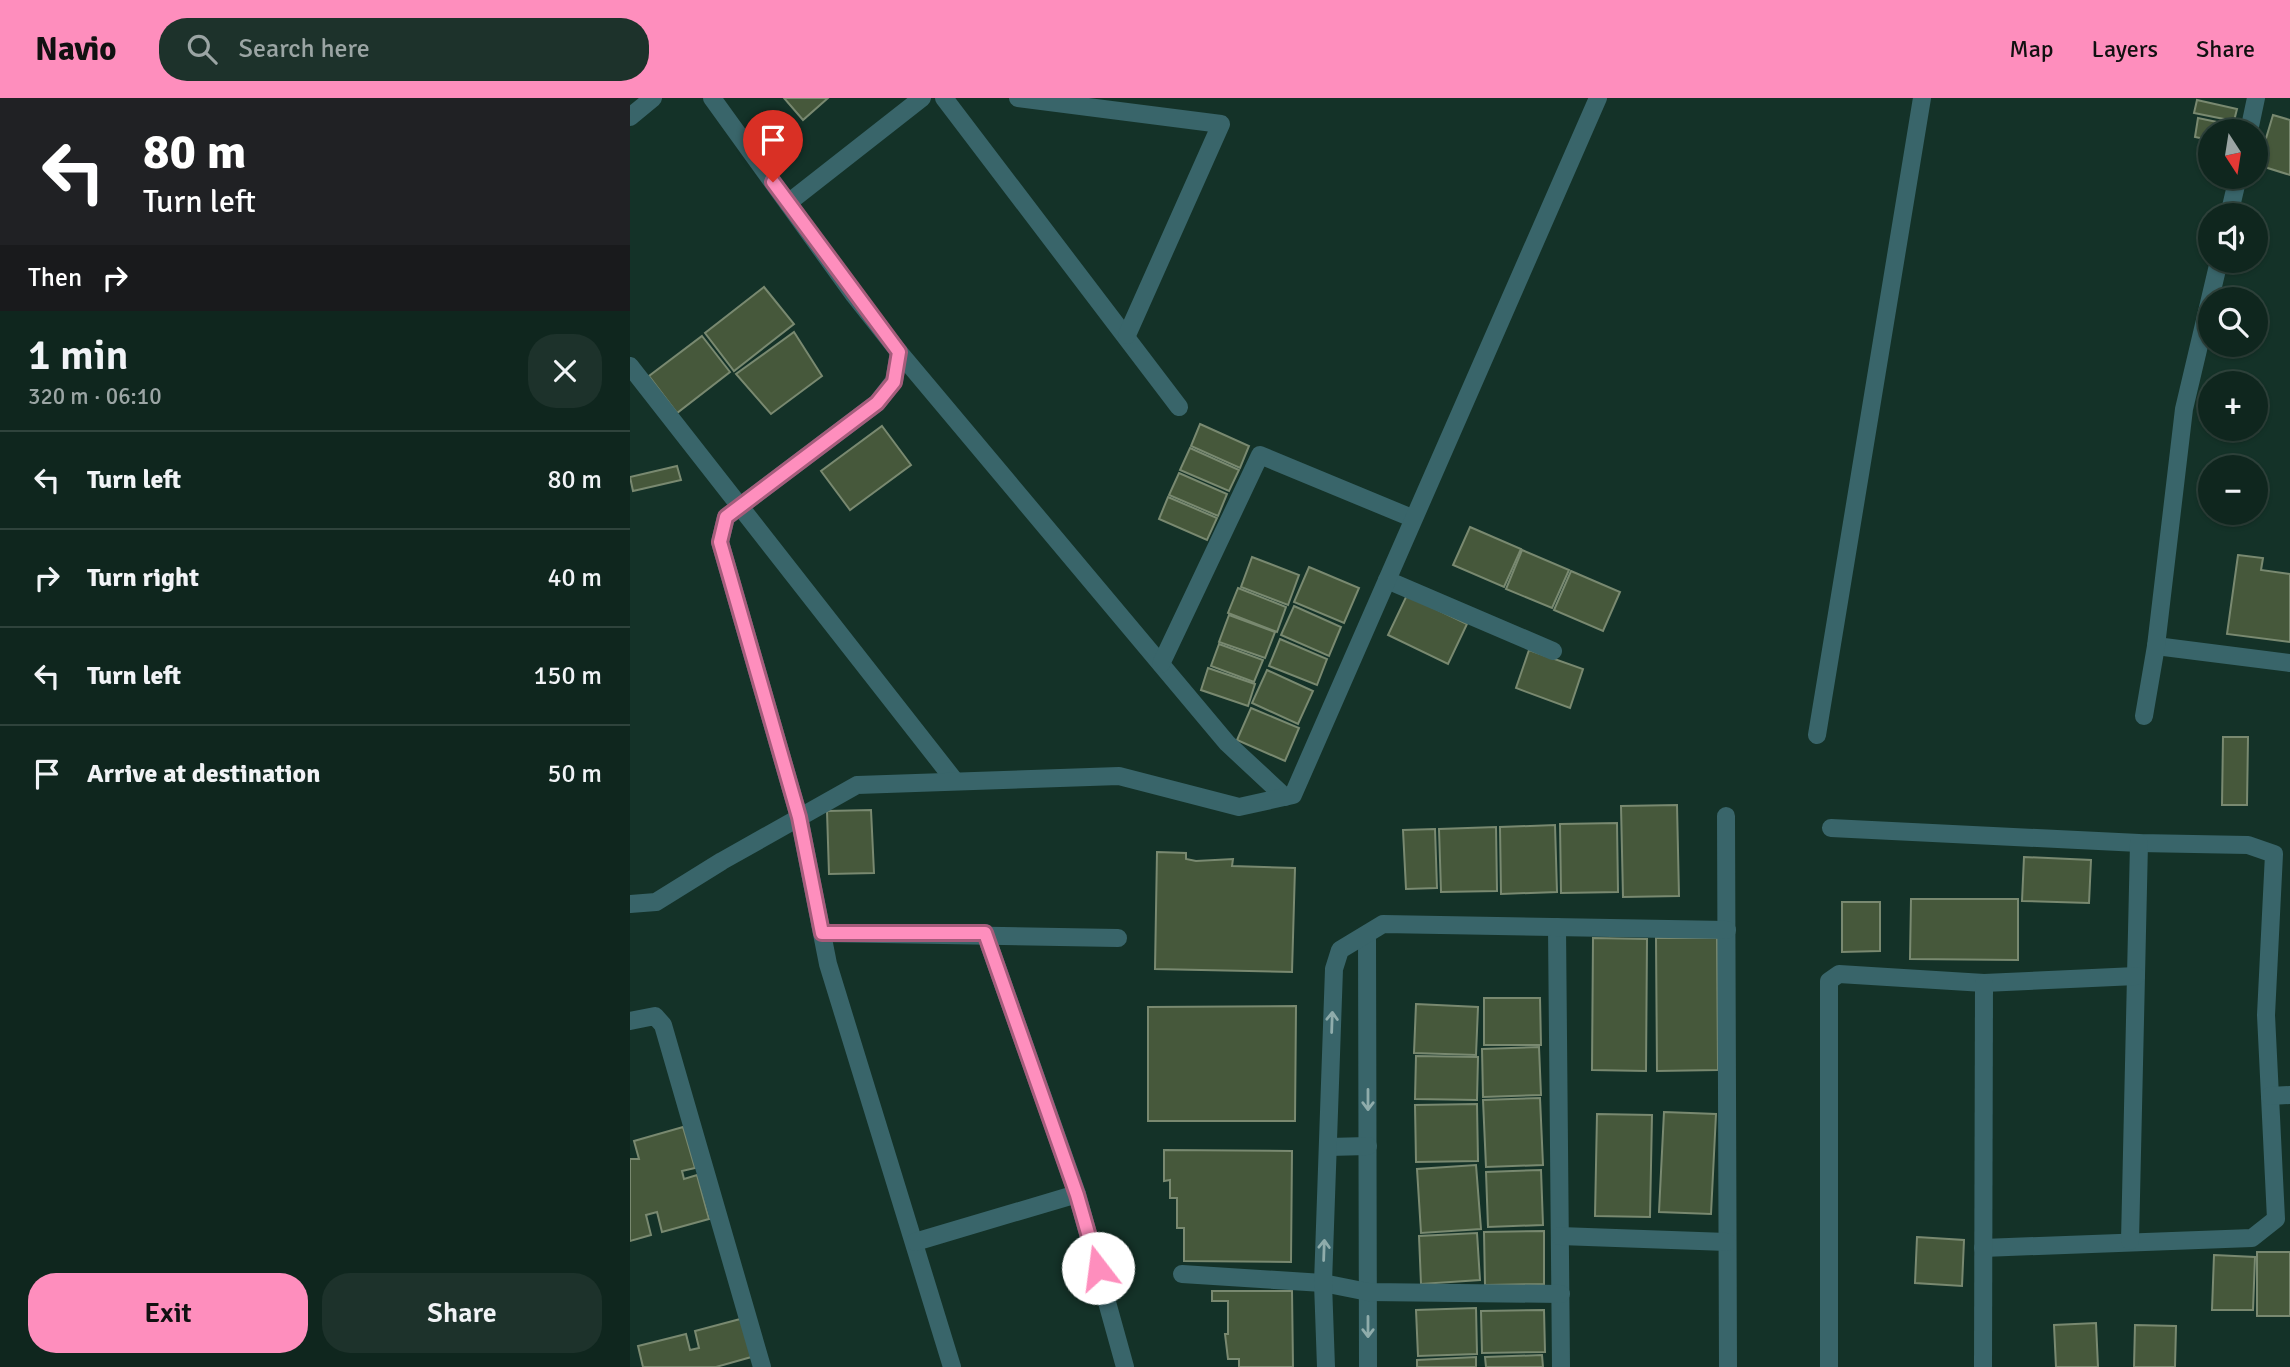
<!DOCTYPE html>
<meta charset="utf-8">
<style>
:root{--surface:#0f261e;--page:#1d322b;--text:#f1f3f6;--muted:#9ba5a4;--line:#2f433c;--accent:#fe8ebd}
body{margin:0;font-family:Signika,sans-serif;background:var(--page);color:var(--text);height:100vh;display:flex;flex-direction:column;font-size:26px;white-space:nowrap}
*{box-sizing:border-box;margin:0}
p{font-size:23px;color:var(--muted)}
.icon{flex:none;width:38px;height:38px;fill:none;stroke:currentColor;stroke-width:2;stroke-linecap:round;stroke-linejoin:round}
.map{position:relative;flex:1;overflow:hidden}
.side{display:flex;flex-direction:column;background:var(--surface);width:630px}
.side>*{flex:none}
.banner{background:#202124;color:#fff;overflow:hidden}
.needle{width:46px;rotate:168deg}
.tools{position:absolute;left:1568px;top:21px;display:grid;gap:14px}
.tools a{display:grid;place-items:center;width:70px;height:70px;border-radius:50%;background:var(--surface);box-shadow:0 2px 5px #0004,0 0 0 2px var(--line);font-size:35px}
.pin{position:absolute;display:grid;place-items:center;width:60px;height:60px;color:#fff;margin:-72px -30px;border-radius:50% 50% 50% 0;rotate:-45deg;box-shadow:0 0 7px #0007}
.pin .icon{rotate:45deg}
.me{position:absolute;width:77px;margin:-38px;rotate:345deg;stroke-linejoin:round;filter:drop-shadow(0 0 5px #0008)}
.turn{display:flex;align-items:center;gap:24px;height:147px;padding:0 28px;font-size:32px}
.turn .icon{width:91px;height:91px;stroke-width:2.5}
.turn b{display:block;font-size:49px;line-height:60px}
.then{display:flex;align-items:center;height:66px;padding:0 28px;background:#0003;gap:14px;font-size:26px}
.round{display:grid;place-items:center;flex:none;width:74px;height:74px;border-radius:28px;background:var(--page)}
.headline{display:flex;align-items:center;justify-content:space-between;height:119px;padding:0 28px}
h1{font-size:42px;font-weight:600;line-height:52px}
.primary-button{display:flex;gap:14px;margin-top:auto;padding:14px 28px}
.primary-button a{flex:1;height:80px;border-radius:28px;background:var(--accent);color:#111;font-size:28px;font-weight:600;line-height:80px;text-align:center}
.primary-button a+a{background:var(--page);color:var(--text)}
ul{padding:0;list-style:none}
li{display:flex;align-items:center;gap:21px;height:98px;padding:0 28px;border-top:2px solid var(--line)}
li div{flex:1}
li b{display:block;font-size:26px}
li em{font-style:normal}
header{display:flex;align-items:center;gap:42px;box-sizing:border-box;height:98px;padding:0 35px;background:var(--accent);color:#111}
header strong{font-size:33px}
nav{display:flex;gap:38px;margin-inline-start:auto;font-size:24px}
.search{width:490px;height:63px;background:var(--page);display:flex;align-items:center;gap:18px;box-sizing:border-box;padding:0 24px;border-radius:28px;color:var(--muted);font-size:26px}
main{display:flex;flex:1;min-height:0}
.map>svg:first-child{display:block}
</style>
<header>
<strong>Navio</strong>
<div class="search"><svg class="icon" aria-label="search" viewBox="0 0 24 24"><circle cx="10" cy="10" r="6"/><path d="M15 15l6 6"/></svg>Search here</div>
<nav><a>Map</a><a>Layers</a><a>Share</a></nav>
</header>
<main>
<section class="side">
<div class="banner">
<div class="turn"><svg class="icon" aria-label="left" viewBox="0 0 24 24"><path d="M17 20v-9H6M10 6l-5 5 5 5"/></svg><div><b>80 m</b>Turn left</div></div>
<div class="then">Then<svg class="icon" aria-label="right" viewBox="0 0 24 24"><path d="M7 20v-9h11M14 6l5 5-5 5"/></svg></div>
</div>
<div class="headline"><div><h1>1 min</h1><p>320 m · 06:10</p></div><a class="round"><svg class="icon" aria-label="close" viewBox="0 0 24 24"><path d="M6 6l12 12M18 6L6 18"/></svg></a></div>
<ul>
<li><svg class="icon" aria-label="left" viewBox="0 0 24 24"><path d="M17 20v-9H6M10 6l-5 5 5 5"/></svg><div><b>Turn left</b></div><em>80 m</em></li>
<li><svg class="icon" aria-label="right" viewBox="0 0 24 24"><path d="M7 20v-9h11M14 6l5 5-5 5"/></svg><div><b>Turn right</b></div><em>40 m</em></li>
<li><svg class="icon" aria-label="left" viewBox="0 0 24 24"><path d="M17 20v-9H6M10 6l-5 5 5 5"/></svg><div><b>Turn left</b></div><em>150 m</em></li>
<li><svg class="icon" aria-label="arrive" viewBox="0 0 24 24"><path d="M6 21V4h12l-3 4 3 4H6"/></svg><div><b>Arrive at destination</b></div><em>50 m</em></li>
</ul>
<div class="primary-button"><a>Exit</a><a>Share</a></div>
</section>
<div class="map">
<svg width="1660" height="1269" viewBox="0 0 1660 1269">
<rect width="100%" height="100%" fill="#143228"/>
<g fill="#46583b" stroke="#798970" stroke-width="2">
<polygon points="154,0 198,0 173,22"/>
<polygon points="1567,2 1607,11 1604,23 1564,15"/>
<polygon points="1643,17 1660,22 1660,77 1628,67"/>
<polygon points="1568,20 1592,25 1591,33 1580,33 1580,42 1565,39"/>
<polygon points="134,189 164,226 104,273 75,235"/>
<polygon points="164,234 192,278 141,316 106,276"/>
<polygon points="72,238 100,274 47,315 19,278"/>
<polygon points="570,326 619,348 610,370 561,348"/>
<polygon points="252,328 281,367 220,412 191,373"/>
<polygon points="560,350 609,372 599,393 550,372"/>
<polygon points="47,368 51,382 3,393 0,379"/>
<polygon points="549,375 597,396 588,418 539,397"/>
<polygon points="538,399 587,420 577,442 529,421"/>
<polygon points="840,429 891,451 874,489 823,467"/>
<polygon points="892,452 939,472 922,510 876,491"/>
<polygon points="1608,457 1633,460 1631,472 1660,476 1660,544 1597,536"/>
<polygon points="622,459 669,477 658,507 611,489"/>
<polygon points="679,469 729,490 714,525 664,504"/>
<polygon points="941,473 990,494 973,533 924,512"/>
<polygon points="608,490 656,509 647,534 598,515"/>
<polygon points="777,497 837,526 818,566 758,537"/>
<polygon points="664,508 711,529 699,558 651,537"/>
<polygon points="599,517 645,534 635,560 589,544"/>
<polygon points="650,541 697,561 687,587 639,568"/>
<polygon points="589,546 633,562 624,584 581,568"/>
<polygon points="899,552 953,571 940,610 886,590"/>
<polygon points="578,570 625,586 618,608 571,592"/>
<polygon points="637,572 683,593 668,626 622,605"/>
<polygon points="621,610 669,630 655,663 607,642"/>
<polygon points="1593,639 1618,639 1617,707 1592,707"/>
<polygon points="1047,707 1049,798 993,799 991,708"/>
<polygon points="241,712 244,775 199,776 197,713"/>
<polygon points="987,725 988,794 931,795 930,726"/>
<polygon points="925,727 927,794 871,796 870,729"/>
<polygon points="866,729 867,793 811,794 809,731"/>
<polygon points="805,731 807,790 776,791 773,732"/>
<polygon points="527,754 556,755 556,761 566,763 603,761 602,768 665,770 662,874 525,871"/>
<polygon points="1394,759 1461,762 1459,805 1392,803"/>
<polygon points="1281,801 1388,801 1388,862 1280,861"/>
<polygon points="1212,804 1250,804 1250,853 1212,854"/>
<polygon points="963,840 1017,841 1016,973 962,972"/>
<polygon points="1026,840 1087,840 1088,972 1027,973"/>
<polygon points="854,900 910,900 911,947 854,947"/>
<polygon points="786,906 848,909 846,957 784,955"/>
<polygon points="666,908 665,1023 518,1023 518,909"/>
<polygon points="909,949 911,997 853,999 852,951"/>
<polygon points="786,958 848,959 847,1002 785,1001"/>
<polygon points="910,1000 913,1067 856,1069 853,1002"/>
<polygon points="847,1006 848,1063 786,1064 785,1007"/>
<polygon points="1034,1014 1086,1016 1081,1116 1029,1114"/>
<polygon points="967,1016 1022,1017 1020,1119 965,1118"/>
<polygon points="53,1029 65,1070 52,1073 54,1081 67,1077 79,1121 32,1134 27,1114 16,1117 21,1137 0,1143 0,1061 9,1061 4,1043"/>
<polygon points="534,1052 662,1053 661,1164 554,1163 554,1130 547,1130 547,1100 540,1100 540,1082 534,1083"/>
<polygon points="846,1067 851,1131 791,1135 787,1071"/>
<polygon points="911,1072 913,1127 858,1129 856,1074"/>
<polygon points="914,1133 914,1186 855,1187 854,1134"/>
<polygon points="847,1135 850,1182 791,1186 789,1138"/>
<polygon points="1287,1139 1334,1142 1332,1188 1285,1185"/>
<rect x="1627" y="1154" width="33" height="64"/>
<polygon points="1584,1157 1625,1159 1623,1212 1582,1212"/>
<polygon points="582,1193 662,1193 663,1269 609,1269 609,1261 598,1261 595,1236 598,1236 598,1203 582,1203"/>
<polygon points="846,1210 847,1256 788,1258 786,1212"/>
<polygon points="914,1212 915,1254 852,1255 851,1213"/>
<polygon points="114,1220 125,1258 86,1269 13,1269 8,1248 56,1236 60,1252 69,1250 65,1233"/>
<polygon points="1466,1225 1468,1269 1426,1269 1424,1227"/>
<polygon points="1505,1227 1546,1228 1545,1269 1504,1269"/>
<polygon points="912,1257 913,1269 856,1269 855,1259"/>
<polygon points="846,1259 846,1269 787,1269 787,1262"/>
</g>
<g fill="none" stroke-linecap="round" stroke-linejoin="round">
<g stroke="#39656a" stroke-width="18">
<polyline points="82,0 224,197 269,254 597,645 655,699"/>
<polyline points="314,0 549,309"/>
<polyline points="388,0 591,26 497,237"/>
<polyline points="0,19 23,0"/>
<polyline points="1619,33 1626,0"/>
<polyline points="158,105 292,0"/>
<polyline points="1599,117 1608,79"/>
<polyline points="269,254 264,283 247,305 96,419 90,444 169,719 198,866 322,1269"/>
<polyline points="0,268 325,683"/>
<polyline points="757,482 923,553"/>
<polyline points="1526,548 1660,565"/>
<polyline points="531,566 630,357 782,420"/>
<polyline points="1514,618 1526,548 1554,311 1589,163"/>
<polyline points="1187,637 1292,0"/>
<polyline points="1096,718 1098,1269"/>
<polyline points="1201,730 1509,745 1618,747 1644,756 1636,917 1646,1121 1622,1140 1353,1150"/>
<polyline points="0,806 26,804 92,763 227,687 489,678 609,709 663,697 968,0"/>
<polyline points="927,829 931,1269"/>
<polyline points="192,835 488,840"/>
<polyline points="355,835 447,1096 495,1269"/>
<polyline points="737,836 738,1269"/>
<polyline points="0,923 25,918 33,927 132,1269"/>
<polyline points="1640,998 1660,997"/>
<polyline points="698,1049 738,1048"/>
<polyline points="930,1138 1097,1144"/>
<polyline points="1500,1143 1509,745"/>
<polyline points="285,1144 447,1096"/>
<polyline points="552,1176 693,1185 738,1194 931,1196"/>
<polyline points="696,1269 693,1185 704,871 710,852 753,826 1097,832"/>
<polyline points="1199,1269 1199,883 1209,876 1354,885 1506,878"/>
<polyline points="1353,1269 1354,885"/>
</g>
</g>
<defs><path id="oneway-shaft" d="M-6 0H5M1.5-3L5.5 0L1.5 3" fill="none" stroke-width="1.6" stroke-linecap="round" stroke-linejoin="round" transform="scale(1.75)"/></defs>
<g stroke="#8facab">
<use href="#oneway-shaft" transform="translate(702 924) rotate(-88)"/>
<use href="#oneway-shaft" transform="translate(738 1002) rotate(90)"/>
<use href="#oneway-shaft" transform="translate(694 1152) rotate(-88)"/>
<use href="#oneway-shaft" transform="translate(738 1229) rotate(90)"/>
</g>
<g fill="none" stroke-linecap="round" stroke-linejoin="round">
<g stroke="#a55c7b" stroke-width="18">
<polyline id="route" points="143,84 269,254 264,284 247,305 96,419 90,444 169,719 192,835 355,835 447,1097 468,1170"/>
</g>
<use href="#route" stroke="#fe8ebd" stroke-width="12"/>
</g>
</svg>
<div class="tools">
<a><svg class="needle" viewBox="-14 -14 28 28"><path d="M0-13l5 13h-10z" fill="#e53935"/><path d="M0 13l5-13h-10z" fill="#9ba5a4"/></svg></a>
<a><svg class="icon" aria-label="sound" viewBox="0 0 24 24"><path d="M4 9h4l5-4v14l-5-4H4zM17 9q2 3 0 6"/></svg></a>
<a><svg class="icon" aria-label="search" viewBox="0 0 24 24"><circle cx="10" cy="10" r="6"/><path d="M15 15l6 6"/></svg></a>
<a>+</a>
<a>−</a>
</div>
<div class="pin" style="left:143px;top:84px;background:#d93025"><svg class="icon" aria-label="arrive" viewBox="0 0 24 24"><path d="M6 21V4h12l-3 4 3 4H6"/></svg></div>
<svg class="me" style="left:468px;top:1170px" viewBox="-20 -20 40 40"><circle r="19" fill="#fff"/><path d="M0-13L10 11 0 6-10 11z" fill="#fe8ebd"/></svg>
</div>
</main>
